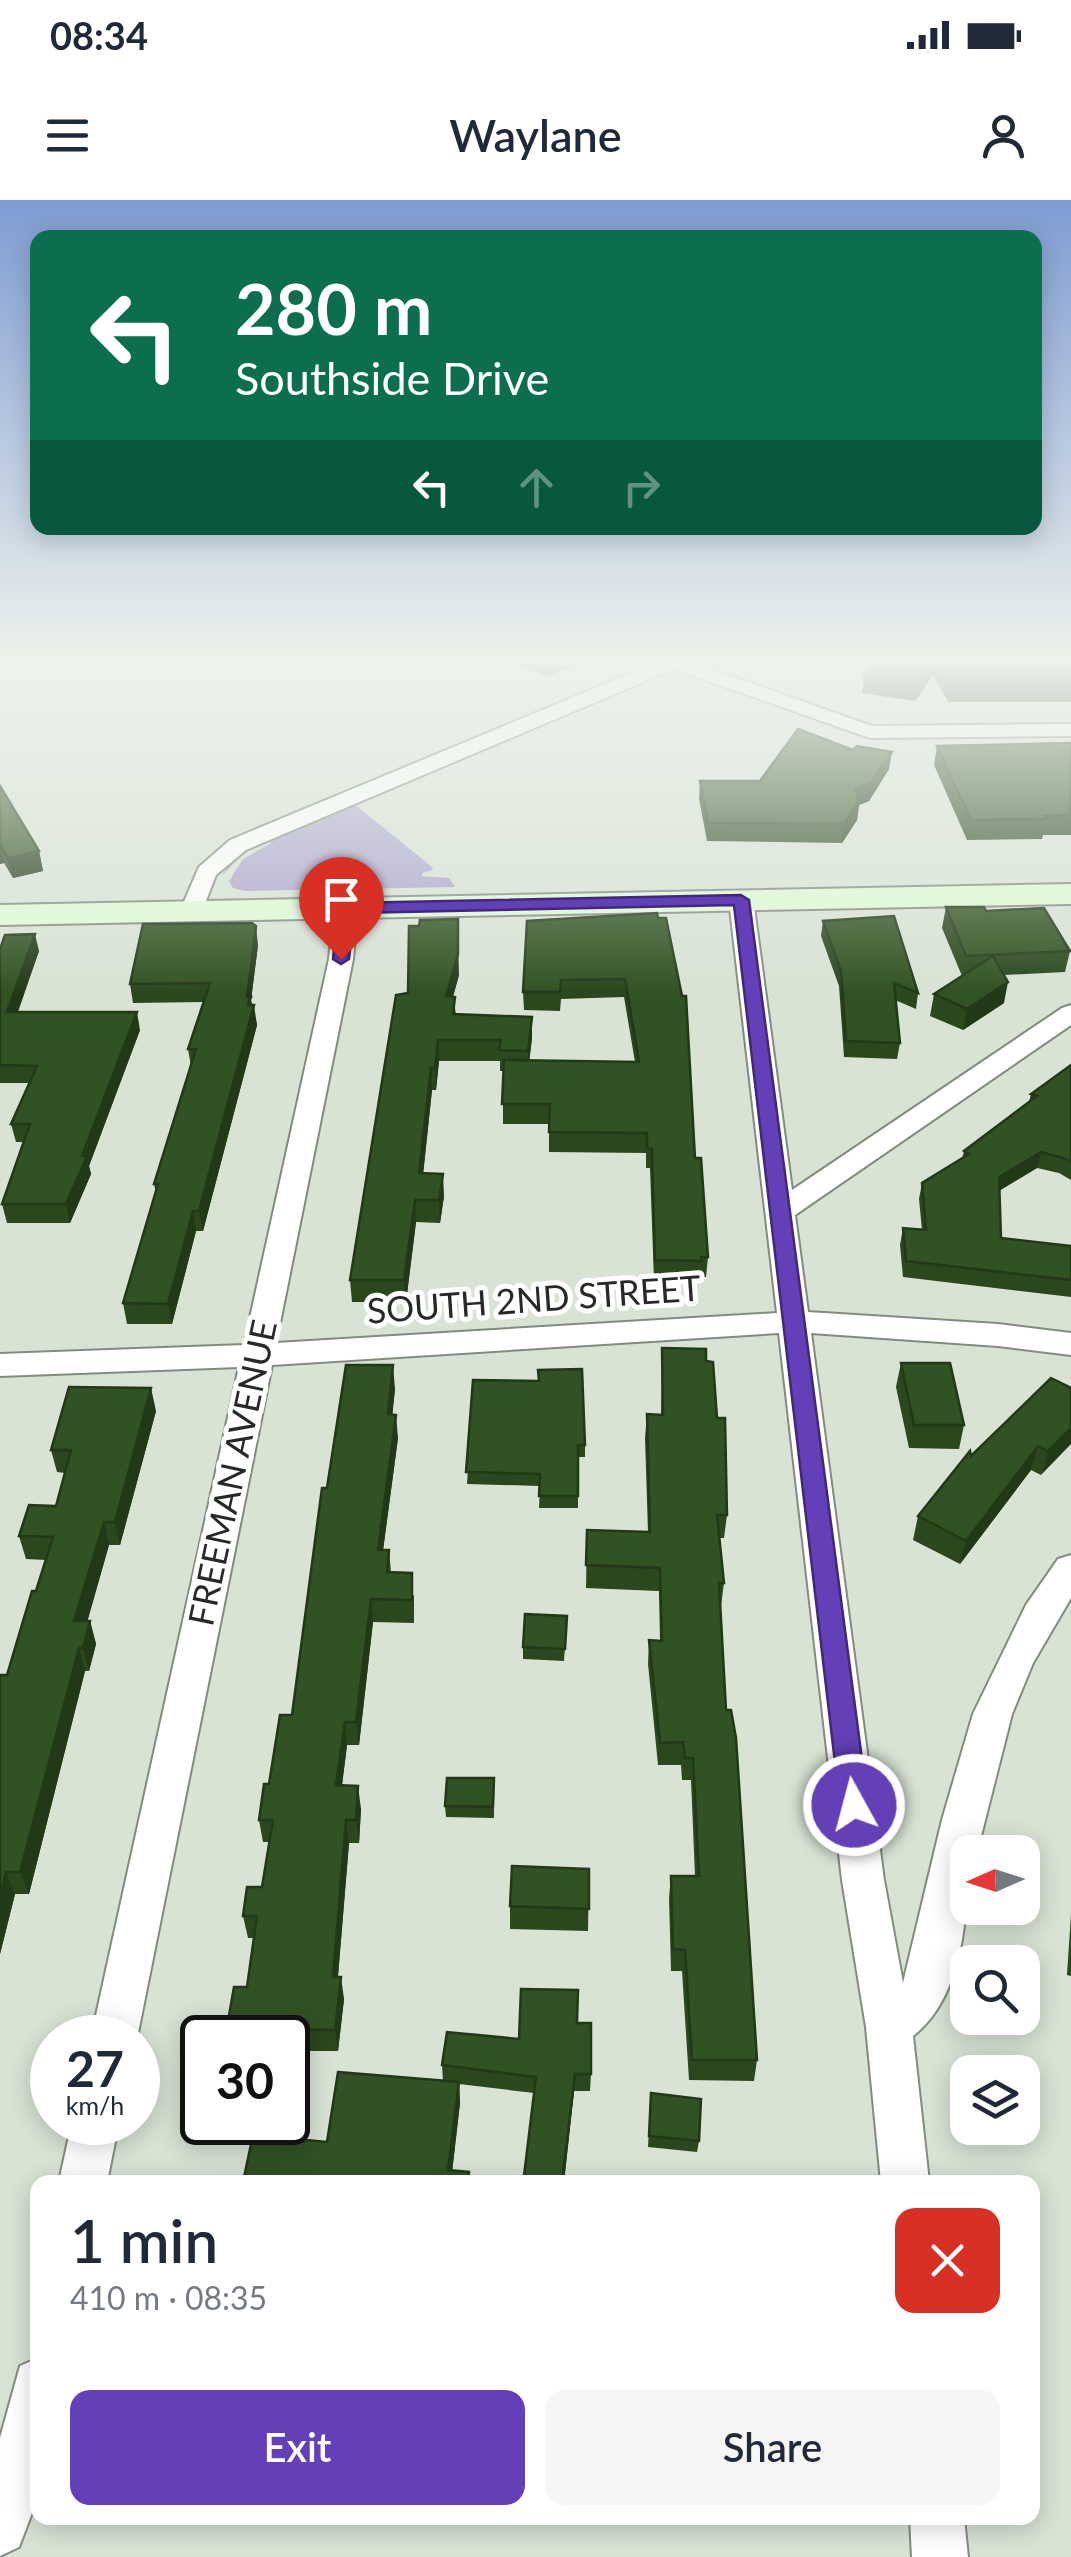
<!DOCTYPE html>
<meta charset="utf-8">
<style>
:root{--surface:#fff;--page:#f6f6f7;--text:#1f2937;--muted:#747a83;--accent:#633fb8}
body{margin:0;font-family:Lato,sans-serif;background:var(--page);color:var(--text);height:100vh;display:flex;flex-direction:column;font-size:38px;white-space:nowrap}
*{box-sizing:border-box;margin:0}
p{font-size:32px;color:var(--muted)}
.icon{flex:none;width:55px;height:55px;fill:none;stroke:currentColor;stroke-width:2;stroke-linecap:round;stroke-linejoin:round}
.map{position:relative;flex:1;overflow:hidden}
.side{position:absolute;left:30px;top:1975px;width:1010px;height:350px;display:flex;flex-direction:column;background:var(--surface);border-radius:20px;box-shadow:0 5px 25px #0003}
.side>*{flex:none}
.banner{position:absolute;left:30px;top:30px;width:1012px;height:305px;border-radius:20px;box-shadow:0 5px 25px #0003;background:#0b6e4f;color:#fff;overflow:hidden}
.needle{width:65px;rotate:267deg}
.fabs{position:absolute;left:950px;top:1635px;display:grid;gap:20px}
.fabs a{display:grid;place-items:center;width:90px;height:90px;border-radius:20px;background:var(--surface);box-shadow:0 5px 25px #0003;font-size:50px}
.speed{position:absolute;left:30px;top:1815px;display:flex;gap:20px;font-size:50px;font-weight:700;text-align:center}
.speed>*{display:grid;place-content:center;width:130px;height:130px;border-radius:50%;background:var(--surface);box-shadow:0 5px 25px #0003;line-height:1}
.speed small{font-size:25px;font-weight:400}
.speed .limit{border:5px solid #111;border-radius:15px;background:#fff;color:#111}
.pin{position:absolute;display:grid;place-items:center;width:85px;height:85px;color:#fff;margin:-102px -42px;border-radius:50% 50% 50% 0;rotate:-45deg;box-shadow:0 0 10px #0007}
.pin .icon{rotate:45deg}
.me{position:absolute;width:110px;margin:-55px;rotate:353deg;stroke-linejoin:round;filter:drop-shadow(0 0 8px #0008)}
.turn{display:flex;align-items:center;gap:35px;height:210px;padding:0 40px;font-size:45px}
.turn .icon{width:130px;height:130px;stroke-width:2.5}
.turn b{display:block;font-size:70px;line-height:85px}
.lanes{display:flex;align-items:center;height:95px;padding:0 40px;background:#0003;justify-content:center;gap:50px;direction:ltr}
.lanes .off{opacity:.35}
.round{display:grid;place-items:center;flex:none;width:105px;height:105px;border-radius:20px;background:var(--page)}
.headline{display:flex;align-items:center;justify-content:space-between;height:170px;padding:0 40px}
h1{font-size:60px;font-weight:600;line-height:75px}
.button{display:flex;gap:20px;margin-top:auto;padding:20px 40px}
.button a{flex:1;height:115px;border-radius:20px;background:var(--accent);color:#fff;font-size:40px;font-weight:600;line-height:115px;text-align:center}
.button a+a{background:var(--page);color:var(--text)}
.status{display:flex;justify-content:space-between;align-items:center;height:70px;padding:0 50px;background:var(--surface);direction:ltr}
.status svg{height:28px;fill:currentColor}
header{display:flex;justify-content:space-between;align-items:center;height:130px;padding:0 40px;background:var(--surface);font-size:45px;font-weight:600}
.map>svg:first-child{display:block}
</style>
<div class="status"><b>08:34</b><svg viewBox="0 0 49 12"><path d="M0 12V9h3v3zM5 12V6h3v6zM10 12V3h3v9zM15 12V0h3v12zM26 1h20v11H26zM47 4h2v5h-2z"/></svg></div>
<header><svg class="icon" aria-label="menu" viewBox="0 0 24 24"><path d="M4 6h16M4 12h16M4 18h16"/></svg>Waylane<svg class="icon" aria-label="person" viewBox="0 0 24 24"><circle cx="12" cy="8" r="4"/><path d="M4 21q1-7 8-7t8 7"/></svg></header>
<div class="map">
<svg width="1071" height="2357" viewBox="0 0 1071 2357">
<rect width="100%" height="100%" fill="#d8e3d4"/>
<polygon fill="#aca6cd" points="353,603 432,667 433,670 422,673 422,676 449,678 455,687 245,691 233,688 229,681 243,659 271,643 268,641 241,655 221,677 231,662 244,651"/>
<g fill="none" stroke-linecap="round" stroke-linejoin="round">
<g stroke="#828c7e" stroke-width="4">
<g id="street">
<polygon points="653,464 697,464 872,526 1071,524 1071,536 870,538 674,469 246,650 216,675 200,716 184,716 180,711 199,667 230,640"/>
<path d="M741,693L753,700L792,990L1062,808L1071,805V825L795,1015L808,1112L998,1124L1071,1133V1155L998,1146L811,1133L884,1680L903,1783L942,1620L973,1514L1026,1405L1058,1359L1071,1355V1398L1033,1463L1012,1514L977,1652H968C968,1712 964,1797 913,1836L929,1982H881L866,1827L842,1680L779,1133L272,1165L137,1838H91L239,1167L0,1176V1154L244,1145L329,759L334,708L346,701L358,708L353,759L276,1143L777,1113L729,700Z"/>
<polygon points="72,1922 119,1922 107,1982 59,1982"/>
<polygon points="38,2158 38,2297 19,2347 0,2356 0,2238 20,2166"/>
<polygon points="910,2318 964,2318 968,2357 912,2357"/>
</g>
</g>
<g stroke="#828c7e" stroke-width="4">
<polygon id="secondary" points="1071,684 1071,704 0,725 0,705"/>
</g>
<use href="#street" fill="#fff" fill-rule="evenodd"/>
<use href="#secondary" fill="#e0fad5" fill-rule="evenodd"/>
</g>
<g fill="#2a471d">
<polygon points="515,464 578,464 547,476"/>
<polygon points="873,464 1071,464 1071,502 948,502 933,475 915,501 862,493 864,476"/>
<polygon points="1071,543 1071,635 1043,635 1042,639 967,640 934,565 937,546"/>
<polygon points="889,569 869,601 859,605 857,620 842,643 707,641 699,599 700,581 760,581"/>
<polygon points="0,586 39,651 43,671 13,678 4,663 0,664"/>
<polygon points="946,707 986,711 1070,751 1065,772 1004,775 1004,803 963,830 930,816 934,794 962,776 942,728"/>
<polygon points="657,713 695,958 708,1057 706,1077 700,1077 700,1081 654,1081 650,968 646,968 646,953 549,952 549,924 503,924 503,871 500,871 500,861 439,861 436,890 432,890 423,973 444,996 440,1023 416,1022 406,1102 352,1102 350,1080 408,793 459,775 453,797 456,814 532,838 529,861 635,862 624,797 561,799 560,811 524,810 523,792"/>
<polygon points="823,721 918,793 916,809 895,800 900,843 897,859 844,857 839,786 821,736"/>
<polygon points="258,745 251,800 257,825 203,1031 196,1031 172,1124 127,1124 123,1103 156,993 154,984 191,866 188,849 203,802 133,803 130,784"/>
<polygon points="0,749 39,751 18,812 140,830 89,966 91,974 70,1023 7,1023 2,1004 24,942 16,942 11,924 29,883 0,883"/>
<polygon points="1071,865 1071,980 1059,973 1037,968 999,991 1001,1038 1071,1046 1071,1097 903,1077 900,1045 903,1028 922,1030 919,999 922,983 962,959 964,951 1029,902 1031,894"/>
<polygon points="662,1148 706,1161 717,1218 727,1315 724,1338 720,1338 724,1383 721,1406 720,1406 726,1510 757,1860 754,1881 689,1880 682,1771 671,1771 669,1698 671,1676 695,1676 691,1580 682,1580 681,1565 658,1565 648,1464 649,1440 660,1441 659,1391 586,1388 587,1330 648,1332 645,1238 647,1214 661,1215"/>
<polygon points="901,1163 964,1225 959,1249 909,1248 896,1187"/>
<polygon points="473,1180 585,1245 585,1257 578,1257 578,1308 539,1308 540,1286 467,1284"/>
<polygon points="1071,1188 1041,1275 1031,1270 960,1364 913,1340 918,1316 971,1256"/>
<polygon points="395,1189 392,1215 398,1238 383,1350 389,1350 391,1372 414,1396 414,1423 373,1422 359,1545 347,1545 342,1586 361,1609 359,1643 349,1643 338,1777 344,1799 338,1851 288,1851 288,1838 232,1838 228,1821 247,1787 254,1738 248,1738 243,1716 262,1687 269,1642 263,1642 259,1620 292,1515 327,1288"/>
<polygon points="156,1211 120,1345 109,1345 87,1421 90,1421 96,1444 89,1471 85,1471 29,1694 15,1694 0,1754 0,1475 7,1475 46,1360 26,1359 19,1336 56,1306 65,1273 57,1272 51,1250"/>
<polygon points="567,1416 564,1461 523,1459 523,1447"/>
<polygon points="494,1578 494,1618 446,1617 445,1606"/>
<polygon points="589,1669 588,1731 510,1729 510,1706"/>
<polygon points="1071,1714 1071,1776 1067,1775"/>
<polygon points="577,1823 591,1874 590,1891 574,1891 564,1982 524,1982 534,1893 459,1884 460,1903 452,1971 327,1942 443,1881 442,1865"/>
<polygon points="651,1893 699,1941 697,1952 648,1947"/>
</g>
<g fill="#223918">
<polygon points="547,464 578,464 547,476"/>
<polygon points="931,464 935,464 933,475 915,501 917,484"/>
<polygon points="892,552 889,569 869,601 859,605 857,620 842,643 844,624 855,589"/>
<polygon points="0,644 4,663 0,664"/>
<polygon points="39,651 43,671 13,678 8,658"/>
<polygon points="256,726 258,745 251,800 253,811 254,805 257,825 203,1031 199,1011 247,797"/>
<polygon points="35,734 39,751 11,829 7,812"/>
<polygon points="458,740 459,775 447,817 446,796"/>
<polygon points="1008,782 1004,803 963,830 967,809"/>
<polygon points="137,812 140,830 89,966 91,974 70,1023 66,1004"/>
<polygon points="532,817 532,838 528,872 528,851"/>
<polygon points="438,840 439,861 436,890 435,868"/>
<polygon points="431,868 432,890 421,995 419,973"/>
<polygon points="1041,952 1037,968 995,993 999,977"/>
<polygon points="443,974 444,996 440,1023 439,1000"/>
<polygon points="415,1000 416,1022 406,1102 404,1080"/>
<polygon points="193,1011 196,1031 172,1124 168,1104"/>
<polygon points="393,1165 395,1189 390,1238 388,1214"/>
<polygon points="151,1188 156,1211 120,1345 115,1322"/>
<polygon points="396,1215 398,1238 380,1373 378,1350"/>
<polygon points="1071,1228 1071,1244 1041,1275 1048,1251"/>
<polygon points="1038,1246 1031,1270 960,1364 966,1341"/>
<polygon points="104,1322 109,1345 81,1444 74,1421"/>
<polygon points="371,1399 373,1422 359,1545 356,1522"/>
<polygon points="90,1421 96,1444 89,1471 83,1448"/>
<polygon points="79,1448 85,1471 29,1694 20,1672"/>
<polygon points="345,1522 347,1545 339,1608 336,1585"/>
<polygon points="358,1586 361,1609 359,1643 356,1620"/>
<polygon points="346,1620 349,1643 336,1799 333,1777"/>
<polygon points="6,1672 15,1694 0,1754 0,1698"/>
<polygon points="341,1777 344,1799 338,1851 335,1830"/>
<polygon points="575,1874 574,1891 564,1982 562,1982"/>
<polygon points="459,1882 460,1903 451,1982 448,1970"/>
</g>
<g fill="#315222" stroke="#223918" stroke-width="2.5">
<polygon points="873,464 931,464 917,484 864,476"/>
<polygon points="939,464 1071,464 1071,485 950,485"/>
<polygon points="798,529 853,550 857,546 892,552 871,583 855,589 859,601 844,624 708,623 700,581 760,581"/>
<polygon points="1071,543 1071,615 1044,616 1046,619 971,620 937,546"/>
<polygon points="0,586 39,651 8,658 0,644"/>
<polygon points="946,707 984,707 986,711 1044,708 1070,751 966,756"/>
<polygon points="657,713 658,718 666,718 682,796 686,796 695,958 701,958 708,1057 701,1057 702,1061 655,1060 652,949 647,948 647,933 549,932 550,904 502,904 504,860 639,862 625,779 561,780 560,792 523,792 527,721"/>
<polygon points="894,716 918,793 894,783 900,843 846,841 841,771 823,721"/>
<polygon points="458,719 458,754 446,796 455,797 453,814 532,817 528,851 499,850 501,840 438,840 435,868 431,868 419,973 443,974 439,1000 415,1000 404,1080 350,1080 396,795 408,793 409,726 419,726 420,720"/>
<polygon points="252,723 256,726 247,797 251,797 248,805 254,805 199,1011 193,1011 168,1104 123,1103 158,984 154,984 196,849 188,849 210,783 130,784 143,724"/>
<polygon points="35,734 7,812 137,812 82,956 87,956 66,1004 2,1004 30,924 11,924 37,866 0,865 0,749 5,735"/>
<polygon points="993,756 1008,782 967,809 934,794"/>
<polygon points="1071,865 1071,962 1063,958 1041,952 999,977 1001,1038 1071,1046 1071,1080 906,1061 903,1028 926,1030 922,983 969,954 964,951 1037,896 1031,894"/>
<polygon points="662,1148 706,1149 706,1161 713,1162 717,1218 725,1218 727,1315 717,1315 724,1383 719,1383 726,1510 731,1510 736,1538 757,1860 692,1860 685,1750 673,1749 671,1676 699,1676 693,1558 685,1558 683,1542 660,1543 649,1440 662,1441 660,1368 586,1365 587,1330 650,1332 647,1214 663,1215"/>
<polygon points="901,1163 950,1163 964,1225 914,1225"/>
<polygon points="346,1165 393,1165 388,1214 396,1215 378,1350 389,1350 387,1372 412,1373 412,1400 371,1399 356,1522 345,1522 336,1585 358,1586 356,1620 346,1620 333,1777 341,1777 335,1830 243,1829 244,1822 228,1821 234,1787 247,1787 257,1716 243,1716 247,1687 262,1687 273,1620 259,1620 264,1584 269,1584 280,1515 292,1515 322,1288 327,1288"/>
<polygon points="582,1169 585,1245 578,1245 578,1296 539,1296 540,1274 466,1272 473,1180 539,1181 538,1170"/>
<polygon points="1051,1178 1071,1188 1071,1228 1048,1251 1038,1246 966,1341 918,1316 970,1251 971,1256"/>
<polygon points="69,1187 151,1188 115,1322 104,1322 74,1421 90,1421 83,1448 79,1448 20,1672 6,1672 0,1698 0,1475 7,1475 32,1391 36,1391 53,1337 19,1336 29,1305 56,1306 71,1250 51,1250"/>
<polygon points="525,1414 567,1416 565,1449 523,1447"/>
<polygon points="447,1578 494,1578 493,1607 445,1606"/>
<polygon points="512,1666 589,1669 589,1709 510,1706"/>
<polygon points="521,1789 578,1790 577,1823 591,1823 591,1874 575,1874 562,1981 524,1976 536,1877 442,1865 447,1832 519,1839"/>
<polygon points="338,1872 459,1882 448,1970 469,1972 468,1982 243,1982 253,1935 327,1942"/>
<polygon points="651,1893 701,1899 699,1941 649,1936"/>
</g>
<linearGradient id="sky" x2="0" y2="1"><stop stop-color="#7f9cd2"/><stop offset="0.58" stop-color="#edf2ec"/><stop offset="1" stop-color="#edf2ec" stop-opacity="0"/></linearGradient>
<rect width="1071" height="794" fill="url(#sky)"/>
<polygon fill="#633fb8" stroke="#402978" stroke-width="2.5" points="741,695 749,700 868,1605 864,1614 854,1618 844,1614 840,1605 734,705 354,713 349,759 341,764 333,759 338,708 346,703"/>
<g text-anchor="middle" stroke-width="10" stroke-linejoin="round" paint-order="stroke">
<g font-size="35" fill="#262a24" stroke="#fff">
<text transform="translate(534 1100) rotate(-4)" y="12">SOUTH 2ND STREET</text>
<text transform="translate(233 1273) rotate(-78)" y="12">FREEMAN AVENUE</text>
</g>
</g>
</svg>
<div class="fabs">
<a><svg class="needle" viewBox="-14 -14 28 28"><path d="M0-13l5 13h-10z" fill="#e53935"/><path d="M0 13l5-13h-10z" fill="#747a83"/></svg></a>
<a><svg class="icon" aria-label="search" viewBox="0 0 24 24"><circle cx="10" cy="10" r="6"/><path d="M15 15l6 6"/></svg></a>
<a><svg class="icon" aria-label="layers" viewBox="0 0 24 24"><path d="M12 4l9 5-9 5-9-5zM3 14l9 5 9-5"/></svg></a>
</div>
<div class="speed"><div>27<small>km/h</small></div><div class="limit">30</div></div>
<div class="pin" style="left:341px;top:759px;background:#d93025"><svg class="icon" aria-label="arrive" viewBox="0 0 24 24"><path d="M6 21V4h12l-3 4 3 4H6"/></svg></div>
<svg class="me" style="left:854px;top:1605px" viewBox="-20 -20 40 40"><circle r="17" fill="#633fb8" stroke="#fff" stroke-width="3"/><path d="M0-11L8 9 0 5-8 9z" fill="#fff"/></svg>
<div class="banner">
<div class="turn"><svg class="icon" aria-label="left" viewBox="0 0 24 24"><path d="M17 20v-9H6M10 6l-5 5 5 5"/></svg><div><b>280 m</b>Southside Drive</div></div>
<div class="lanes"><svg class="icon" aria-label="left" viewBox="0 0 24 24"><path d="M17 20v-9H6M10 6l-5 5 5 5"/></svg><svg class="icon off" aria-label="ahead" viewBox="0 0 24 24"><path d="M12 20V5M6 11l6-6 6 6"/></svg><svg class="icon off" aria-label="right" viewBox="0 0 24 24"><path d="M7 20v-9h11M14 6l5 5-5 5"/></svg></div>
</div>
<section class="side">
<div class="headline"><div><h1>1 min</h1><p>410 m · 08:35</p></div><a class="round" style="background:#d93025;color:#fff"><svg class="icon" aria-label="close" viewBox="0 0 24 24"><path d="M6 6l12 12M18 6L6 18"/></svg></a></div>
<div class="button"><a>Exit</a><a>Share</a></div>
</section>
</div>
